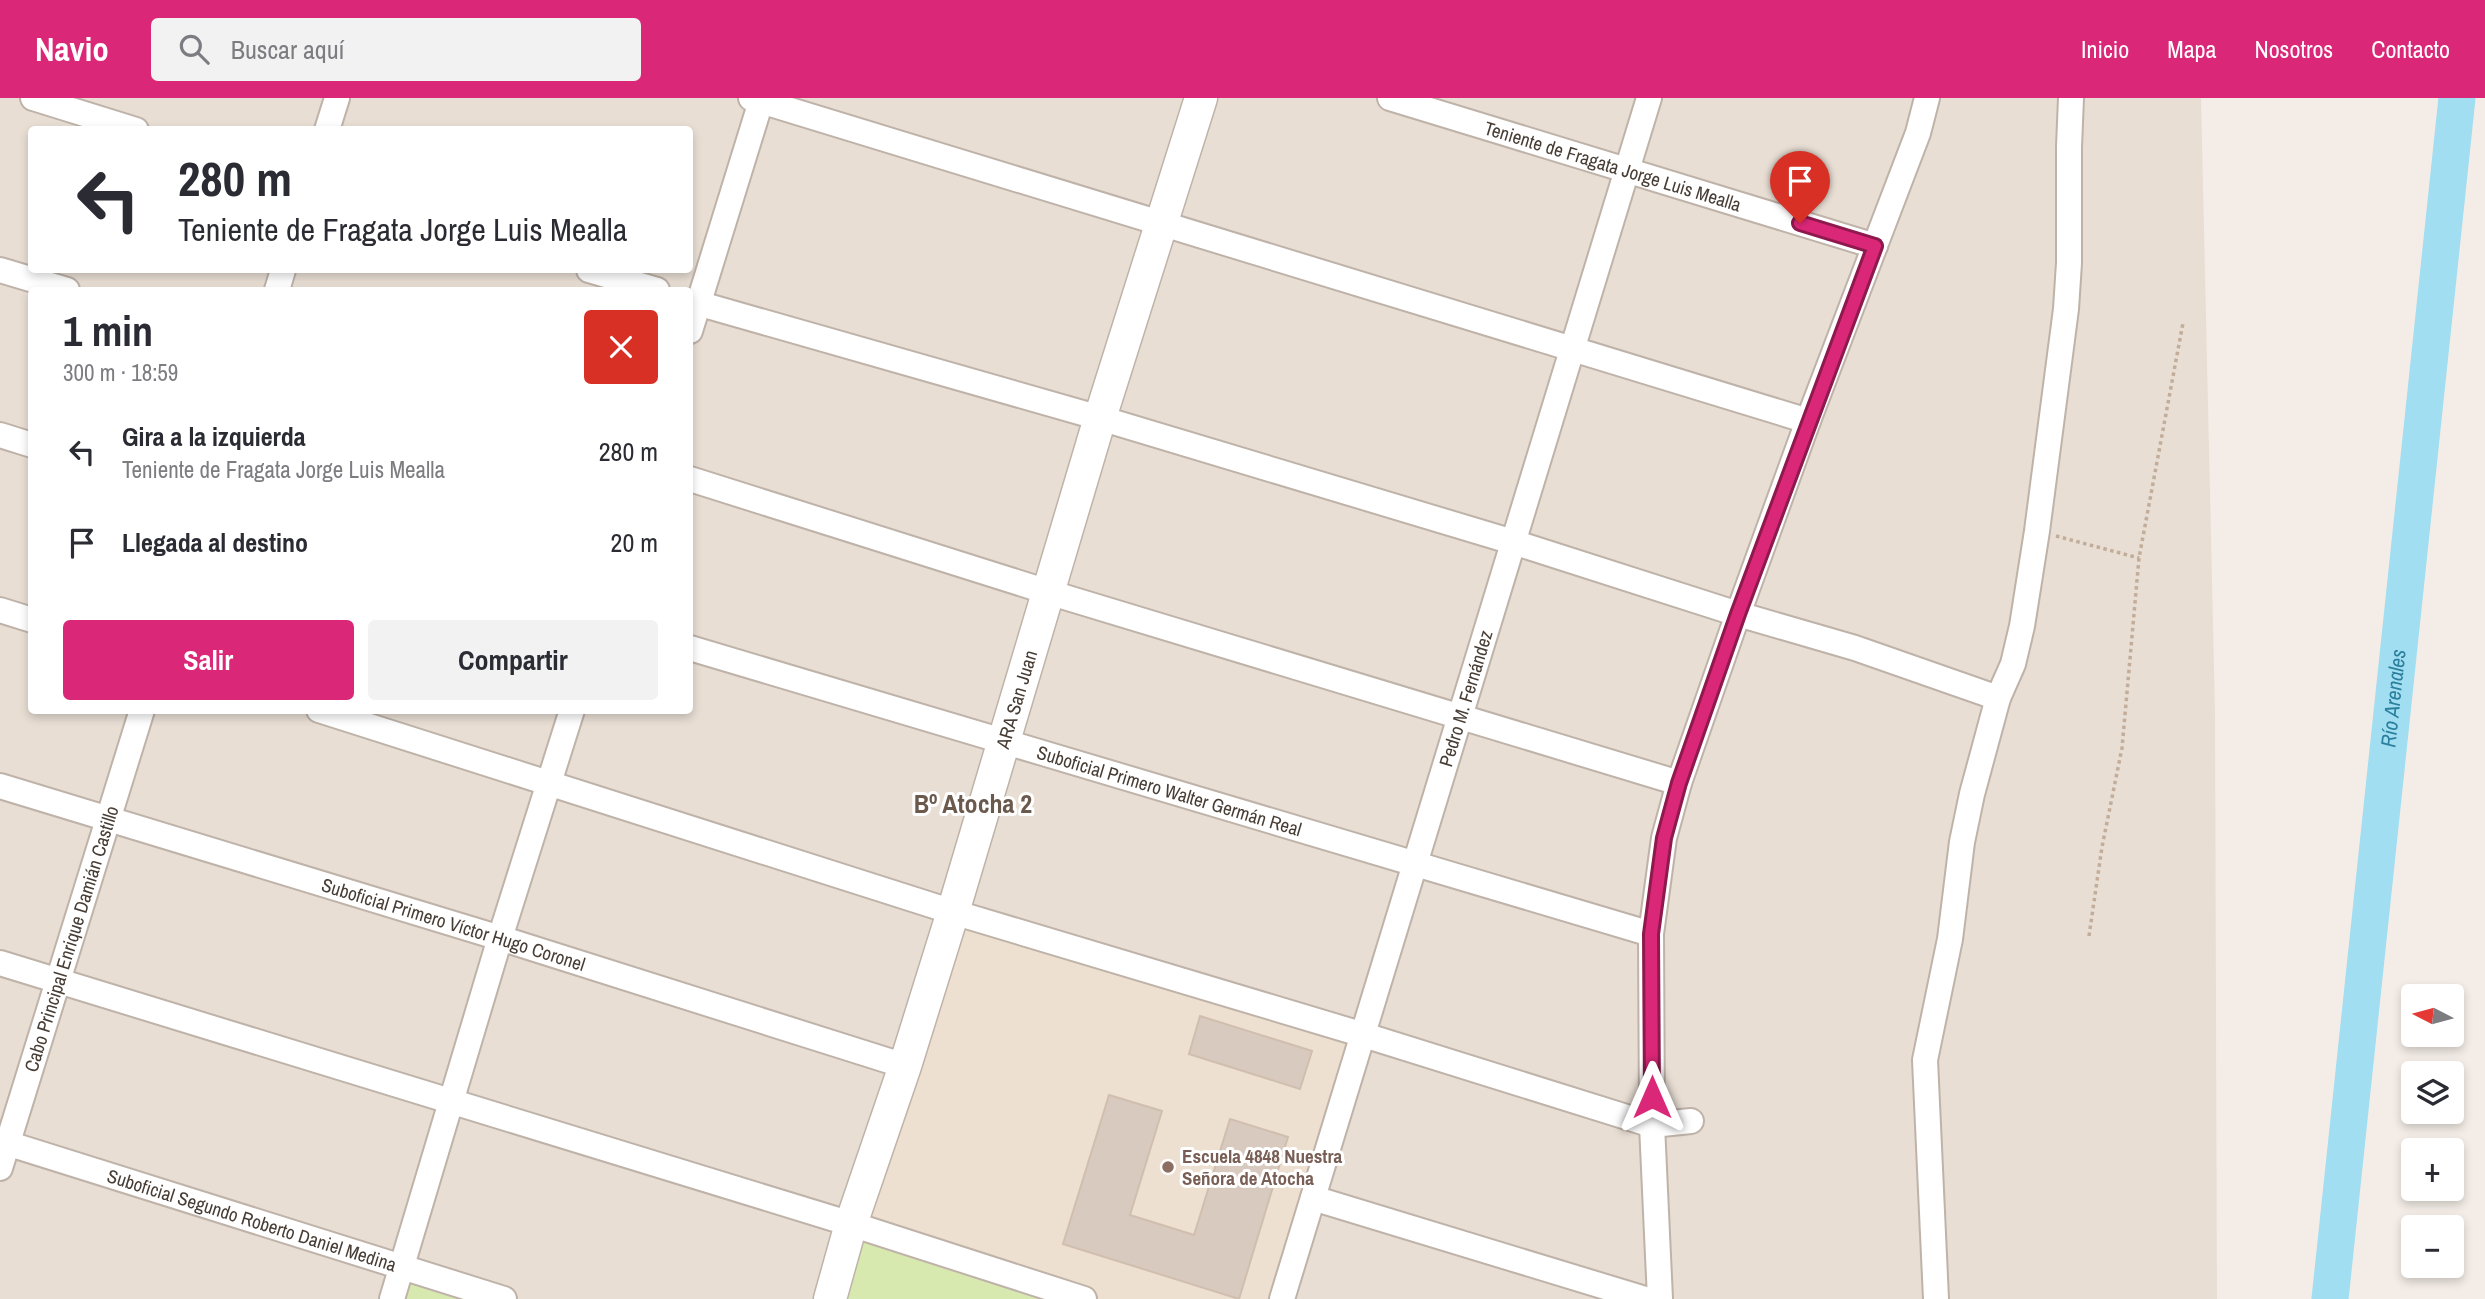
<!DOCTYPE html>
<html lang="es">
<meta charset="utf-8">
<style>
:root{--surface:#fff;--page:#f2f2f3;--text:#2b2b33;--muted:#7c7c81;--accent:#db2777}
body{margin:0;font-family:"Archivo Narrow",sans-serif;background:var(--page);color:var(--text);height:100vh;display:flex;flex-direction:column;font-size:26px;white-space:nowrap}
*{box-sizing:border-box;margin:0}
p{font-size:23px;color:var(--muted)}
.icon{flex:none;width:38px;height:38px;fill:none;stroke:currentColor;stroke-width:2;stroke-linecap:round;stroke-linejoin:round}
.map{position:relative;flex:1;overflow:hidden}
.sheet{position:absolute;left:28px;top:189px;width:665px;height:427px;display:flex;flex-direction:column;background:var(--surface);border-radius:7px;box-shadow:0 4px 10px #0003}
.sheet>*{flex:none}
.top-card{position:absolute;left:28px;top:28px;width:665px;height:147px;border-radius:7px;box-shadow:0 4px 10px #0003;background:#fff;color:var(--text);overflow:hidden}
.needle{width:46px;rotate:276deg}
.controls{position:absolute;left:2401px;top:886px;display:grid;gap:14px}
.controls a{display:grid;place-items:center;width:63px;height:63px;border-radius:7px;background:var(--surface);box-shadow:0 4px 10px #0003;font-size:35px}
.pin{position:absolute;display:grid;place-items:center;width:60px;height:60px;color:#fff;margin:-72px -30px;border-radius:50% 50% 50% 0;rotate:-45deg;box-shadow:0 0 7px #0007}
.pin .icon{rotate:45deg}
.me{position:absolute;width:77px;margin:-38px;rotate:0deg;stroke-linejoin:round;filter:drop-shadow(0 0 5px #0008)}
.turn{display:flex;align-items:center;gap:24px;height:147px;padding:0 35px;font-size:32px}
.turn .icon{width:91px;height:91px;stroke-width:2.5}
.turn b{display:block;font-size:49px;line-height:60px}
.round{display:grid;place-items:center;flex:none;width:74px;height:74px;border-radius:7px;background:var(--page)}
.overview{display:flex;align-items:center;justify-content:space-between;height:119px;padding:0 35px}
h1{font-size:42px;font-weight:700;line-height:52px}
.cta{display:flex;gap:14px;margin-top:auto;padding:14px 35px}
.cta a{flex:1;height:80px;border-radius:7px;background:var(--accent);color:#fff;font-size:28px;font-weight:700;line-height:80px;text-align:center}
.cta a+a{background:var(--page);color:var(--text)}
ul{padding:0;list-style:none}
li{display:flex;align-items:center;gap:21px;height:91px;padding:0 35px}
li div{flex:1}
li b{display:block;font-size:26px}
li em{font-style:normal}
header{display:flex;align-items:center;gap:42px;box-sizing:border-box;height:98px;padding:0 35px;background:var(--accent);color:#fff}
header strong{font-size:33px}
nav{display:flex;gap:38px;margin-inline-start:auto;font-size:24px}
.search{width:490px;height:63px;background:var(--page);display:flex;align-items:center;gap:18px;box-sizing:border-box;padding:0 24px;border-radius:7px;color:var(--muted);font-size:26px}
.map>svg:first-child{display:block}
</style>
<header>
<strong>Navio</strong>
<div class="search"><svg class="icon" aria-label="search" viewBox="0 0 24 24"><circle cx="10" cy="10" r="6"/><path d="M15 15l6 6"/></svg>Buscar aquí</div>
<nav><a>Inicio</a><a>Mapa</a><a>Nosotros</a><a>Contacto</a></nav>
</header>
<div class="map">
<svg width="2485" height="1201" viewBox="0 0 2485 1201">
<rect width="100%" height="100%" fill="#f4ede7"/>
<path fill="#e8ded4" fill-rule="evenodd" d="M0,0H2201L2215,613L2217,1201H0ZM32,32H690V172H32ZM32,192H690V612H32Z"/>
<polygon fill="#ede0d0" points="955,819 1363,937 1280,1201 1097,1201 857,1122"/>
<g fill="#d8e9af">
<polygon points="851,1126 1084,1201 830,1201"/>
<polygon points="403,1173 497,1201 394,1201"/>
</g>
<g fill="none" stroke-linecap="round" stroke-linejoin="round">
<path stroke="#a2def1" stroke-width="37" id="s1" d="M2330,1201L2457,0"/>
</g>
<g fill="#d8cabf" stroke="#d0beaf" stroke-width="2">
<polygon points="1200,918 1312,953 1300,991 1189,956"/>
<polygon points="1109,997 1162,1013 1130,1117 1194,1137 1230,1021 1288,1039 1239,1201 1063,1146"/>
</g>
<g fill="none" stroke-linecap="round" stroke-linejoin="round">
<g stroke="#bfb3a9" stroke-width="28">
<g id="minor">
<polyline points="33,0 136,32"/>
<polyline points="751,0 1808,323"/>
<path id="s2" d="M1390,0L1875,148"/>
<polyline points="327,32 337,0"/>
<polyline points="0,172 67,192"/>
<polyline points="589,172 657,192"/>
<polyline points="277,192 283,172"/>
<polyline points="690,203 1100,320 1513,444 1738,516 1855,550 1998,600"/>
<polyline points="690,233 762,0"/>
<polyline points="0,337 32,347"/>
<polyline points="690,381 1048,494 1679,685"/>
<polyline points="0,512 32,522"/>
<path id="s3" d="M690,550L1651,836"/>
<polyline points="319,612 953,814 1364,937 1652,1027 1691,1023"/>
<path id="s4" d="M0,688L500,840L905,968"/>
<polyline points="0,865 851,1126 1084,1201"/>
<path id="s5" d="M0,1043L504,1201"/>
<path id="s6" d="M0,1070L142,612"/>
<polyline points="1313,1100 1645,1201"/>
<polyline points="392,1201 500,840 572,612"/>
<path id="s7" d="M1282,1201L1649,0"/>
<polyline points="1660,1201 1652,1027 1651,836 1664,740 1679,685 1738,516 1808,323 1918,35 1927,0"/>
<polyline points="1936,1201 1925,962 1950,841 1962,744 1972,696 1998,600 2013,566 2022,528 2037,433 2066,211 2069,165 2069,49 2071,0"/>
</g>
</g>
<g stroke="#bfb3a9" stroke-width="35">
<g id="tertiary">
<path id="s8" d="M830,1201L851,1126L905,968L953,814L1100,320L1201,0"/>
</g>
</g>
<g stroke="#c1ad9a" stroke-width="3.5" stroke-dasharray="3.5 3.5" stroke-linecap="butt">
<polyline points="2056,438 2139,460"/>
<polyline points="2089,838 2102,749 2122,650 2139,460 2183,225"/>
</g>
<use href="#minor" stroke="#fff" stroke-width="24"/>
<use href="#tertiary" stroke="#fff" stroke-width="32"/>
</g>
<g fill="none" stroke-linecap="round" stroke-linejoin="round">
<g stroke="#8e194d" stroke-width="18">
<polyline id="route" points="1652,999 1651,836 1664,740 1679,685 1738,516 1875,148 1800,125"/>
</g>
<use href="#route" stroke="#db2777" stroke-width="12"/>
</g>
<circle fill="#8d6e63" stroke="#fff" stroke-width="2.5" cx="1168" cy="1069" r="7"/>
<g text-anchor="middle" stroke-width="6" stroke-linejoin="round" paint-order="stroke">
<g font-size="19" fill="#473d35" stroke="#fff">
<text dy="7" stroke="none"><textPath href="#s2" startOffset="233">Teniente de Fragata Jorge Luis Mealla</textPath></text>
<text dy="7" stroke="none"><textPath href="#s7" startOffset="628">Pedro M. Fernández</textPath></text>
<text dy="7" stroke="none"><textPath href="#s8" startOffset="628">ARA San Juan</textPath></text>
<text dy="7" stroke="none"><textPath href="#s3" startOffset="500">Suboficial Primero Walter Germán Real</textPath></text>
<text dy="7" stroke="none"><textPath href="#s4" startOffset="474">Suboficial Primero Víctor Hugo Coronel</textPath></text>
<text dy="7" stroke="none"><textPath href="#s6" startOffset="240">Cabo Principal Enrique Damián Castillo</textPath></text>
<text dy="7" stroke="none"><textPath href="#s5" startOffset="264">Suboficial Segundo Roberto Daniel Medina</textPath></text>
</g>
<g font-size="19" font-weight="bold" fill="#785e54" stroke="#fff" text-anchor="start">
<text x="1182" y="1065">Escuela 4848 Nuestra<tspan x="1182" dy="22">Señora de Atocha</tspan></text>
</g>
<g font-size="21" font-style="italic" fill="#297f9c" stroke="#fff">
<text dy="7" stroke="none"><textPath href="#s1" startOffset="604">Río Arenales</textPath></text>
</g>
<g font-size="26" font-weight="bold" fill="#6a594d" stroke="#fff">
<text x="973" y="715">Bº Atocha 2</text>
</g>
</g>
</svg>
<div class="controls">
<a><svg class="needle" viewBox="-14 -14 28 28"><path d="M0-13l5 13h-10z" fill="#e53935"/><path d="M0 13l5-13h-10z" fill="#7c7c81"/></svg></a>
<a><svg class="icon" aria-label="layers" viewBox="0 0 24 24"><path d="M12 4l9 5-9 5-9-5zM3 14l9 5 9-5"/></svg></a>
<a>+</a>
<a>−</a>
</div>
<div class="pin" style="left:1800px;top:125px;background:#d93025"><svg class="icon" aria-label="arrive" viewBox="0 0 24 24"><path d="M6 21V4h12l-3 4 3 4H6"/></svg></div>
<svg class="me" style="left:1652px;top:999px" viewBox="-20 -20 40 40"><path d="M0-17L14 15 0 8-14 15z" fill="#db2777" stroke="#fff" stroke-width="4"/></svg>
<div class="top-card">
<div class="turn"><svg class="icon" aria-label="left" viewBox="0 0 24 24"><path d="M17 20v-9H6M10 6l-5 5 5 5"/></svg><div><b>280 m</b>Teniente de Fragata Jorge Luis Mealla</div></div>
</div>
<section class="sheet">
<div class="overview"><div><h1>1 min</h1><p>300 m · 18:59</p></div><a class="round" style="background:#d93025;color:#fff"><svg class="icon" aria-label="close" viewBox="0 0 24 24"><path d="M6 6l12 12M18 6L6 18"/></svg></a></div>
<ul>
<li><svg class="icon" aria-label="left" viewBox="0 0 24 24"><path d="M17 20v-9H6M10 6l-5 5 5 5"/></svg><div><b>Gira a la izquierda</b><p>Teniente de Fragata Jorge Luis Mealla</p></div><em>280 m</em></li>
<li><svg class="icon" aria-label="arrive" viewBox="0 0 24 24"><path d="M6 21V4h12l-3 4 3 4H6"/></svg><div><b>Llegada al destino</b></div><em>20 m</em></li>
</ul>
<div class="cta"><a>Salir</a><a>Compartir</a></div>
</section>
</div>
